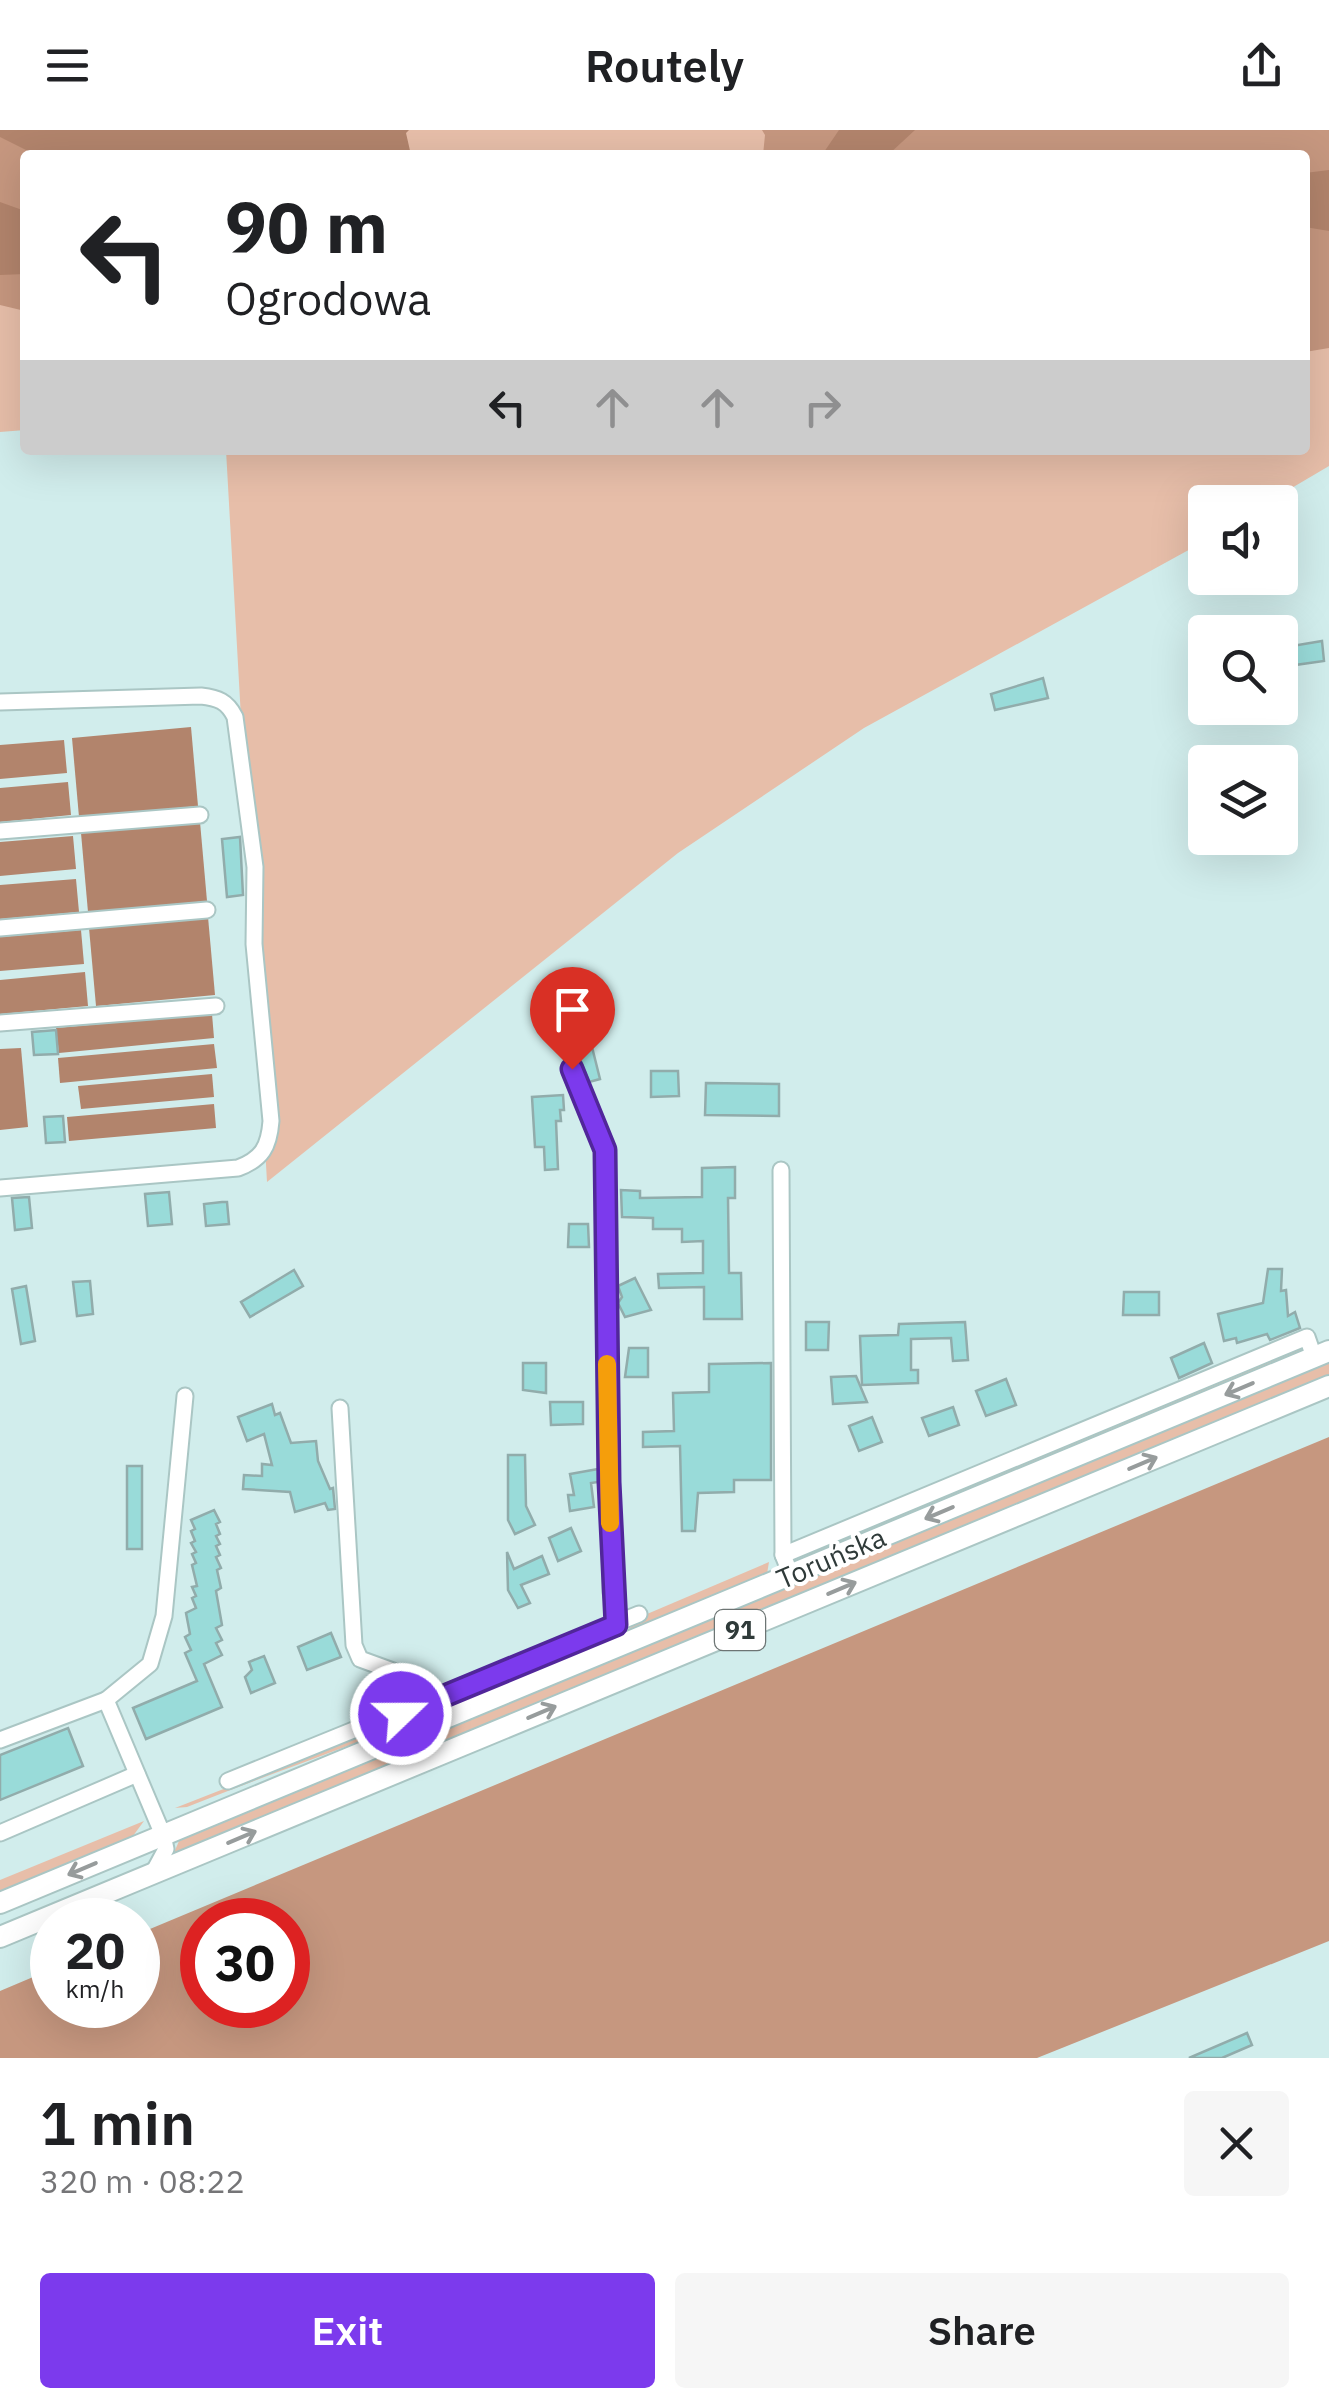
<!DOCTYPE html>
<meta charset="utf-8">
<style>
:root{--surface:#fff;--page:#f6f6f6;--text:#202124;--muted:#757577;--accent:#7c3aed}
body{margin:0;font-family:"IBM Plex Sans",sans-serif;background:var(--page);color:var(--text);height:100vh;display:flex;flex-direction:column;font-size:38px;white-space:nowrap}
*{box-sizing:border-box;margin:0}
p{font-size:32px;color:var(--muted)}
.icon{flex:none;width:55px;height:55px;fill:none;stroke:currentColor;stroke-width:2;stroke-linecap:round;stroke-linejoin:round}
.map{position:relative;height:1928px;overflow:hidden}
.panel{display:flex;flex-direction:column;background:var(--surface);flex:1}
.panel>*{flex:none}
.banner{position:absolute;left:20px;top:20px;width:1290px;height:305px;border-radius:10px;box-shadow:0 10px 40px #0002;background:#fff;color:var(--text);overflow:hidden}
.controls{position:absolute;left:1188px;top:355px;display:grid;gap:20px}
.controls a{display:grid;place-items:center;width:110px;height:110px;border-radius:10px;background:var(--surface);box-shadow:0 10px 40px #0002;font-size:50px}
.speed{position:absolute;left:30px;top:1768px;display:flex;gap:20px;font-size:50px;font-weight:700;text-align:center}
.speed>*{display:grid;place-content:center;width:130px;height:130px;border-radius:50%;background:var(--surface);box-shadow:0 10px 40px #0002;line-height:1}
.speed small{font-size:25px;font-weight:400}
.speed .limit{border:15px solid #d22;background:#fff;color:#111}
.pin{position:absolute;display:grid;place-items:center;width:85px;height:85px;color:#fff;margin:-102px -42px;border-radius:50% 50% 50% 0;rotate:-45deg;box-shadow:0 0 10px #0007}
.pin .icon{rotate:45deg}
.me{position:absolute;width:110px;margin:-55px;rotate:68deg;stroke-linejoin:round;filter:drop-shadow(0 0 8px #0008)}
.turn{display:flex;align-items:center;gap:35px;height:210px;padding:0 40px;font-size:45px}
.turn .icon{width:130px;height:130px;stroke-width:2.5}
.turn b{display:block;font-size:70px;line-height:85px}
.lanes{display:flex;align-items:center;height:95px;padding:0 40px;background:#0003;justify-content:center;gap:50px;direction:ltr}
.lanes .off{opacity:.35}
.round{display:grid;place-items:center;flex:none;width:105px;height:105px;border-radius:10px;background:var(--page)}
.head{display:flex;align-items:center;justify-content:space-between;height:170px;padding:0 40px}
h1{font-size:60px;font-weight:600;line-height:75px}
.cta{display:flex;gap:20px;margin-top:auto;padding:20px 40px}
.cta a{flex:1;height:115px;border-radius:10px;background:var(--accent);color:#fff;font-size:40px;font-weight:600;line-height:115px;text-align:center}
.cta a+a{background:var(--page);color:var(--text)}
header{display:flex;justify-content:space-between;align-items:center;height:130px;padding:0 40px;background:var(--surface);font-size:45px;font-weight:600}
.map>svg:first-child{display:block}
</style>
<header><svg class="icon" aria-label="menu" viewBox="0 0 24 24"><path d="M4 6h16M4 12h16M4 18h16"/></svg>Routely<svg class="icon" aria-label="share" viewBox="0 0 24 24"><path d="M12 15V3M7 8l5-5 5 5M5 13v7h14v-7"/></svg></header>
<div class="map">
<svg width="1329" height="1928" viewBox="0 0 1329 1928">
<rect width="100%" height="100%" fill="#d1edec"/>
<g fill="#e7bea9">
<polygon points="0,0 1329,0 1329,336 1268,372 1205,372 1205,411 864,598 678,723 267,1052 226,320 1305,320 1305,25 25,25 25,300 0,302"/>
<polygon points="1300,1217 1301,1223 807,1428 805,1425"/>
<polygon points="1329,1233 1329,1246 173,1725 179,1711"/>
<polygon points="769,1432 767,1444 628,1500 640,1487"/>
<polygon points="605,1506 608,1510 443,1577 445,1572"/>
<path d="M423,1581L426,1585C347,1618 266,1645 187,1677L175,1678Z"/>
<polygon points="144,1691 130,1710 0,1763 0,1750"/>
</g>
<g fill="#c6977f" fill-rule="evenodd">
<polygon points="0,0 158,25 25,25 25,181 0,175"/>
<polygon points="762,0 1329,0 1329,218 1305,222 1305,25 763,25 765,5"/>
<path d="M1329,1307V1811L1037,1928H0V1861L52,1839V1875H138V1804ZM202,1790H288V1875H202Z"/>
</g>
<g fill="#b2846c">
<polygon points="0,0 409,0 406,3 411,25 36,25 0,7"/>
<polygon points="839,0 915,0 888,25 822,25"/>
<polygon points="1329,40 1329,101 1305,97 1305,43"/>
<polygon points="0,72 25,81 25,144 0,145"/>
<polygon points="191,597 198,676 79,687 72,608"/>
<polygon points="64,610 67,643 0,649 0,615"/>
<polygon points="68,652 71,685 0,692 0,658"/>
<polygon points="200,692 207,771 88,782 81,703"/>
<polygon points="73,706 76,739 0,746 0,712"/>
<polygon points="76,749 79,782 0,789 0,755"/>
<polygon points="208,787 215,865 96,876 89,798"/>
<polygon points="81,800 84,834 0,841 0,807"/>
<polygon points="85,842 88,876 0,884 0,850"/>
<polygon points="212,884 214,908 59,923 56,898"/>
<polygon points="214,914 217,938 60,953 58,928"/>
<polygon points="21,918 28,997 0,1000 0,919"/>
<polygon points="212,944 214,967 81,979 78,956"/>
<polygon points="214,974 216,998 69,1011 67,987"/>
</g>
<g fill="#99dbd9" stroke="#91acab" stroke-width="2.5">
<polygon points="1322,511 1324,531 1295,535 1292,516"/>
<polygon points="1043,548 1048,568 995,580 991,564"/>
<polygon points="240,707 243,765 227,767 222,709"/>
<polygon points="56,900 58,924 34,925 32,902"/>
<polygon points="592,917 600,949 589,952 577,921"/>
<polygon points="651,941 678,941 679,966 651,967"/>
<polygon points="706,953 779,954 779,986 705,985"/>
<polygon points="563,965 564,980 560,980 561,991 556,991 558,1039 545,1040 544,1017 535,1017 532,967"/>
<polygon points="63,986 65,1012 46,1013 44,987"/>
<polygon points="735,1037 735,1068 728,1068 729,1143 741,1143 742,1189 704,1189 704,1157 659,1158 658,1144 703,1143 703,1111 682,1112 682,1099 653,1099 653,1088 622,1087 621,1060 640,1061 640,1068 702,1067 702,1038"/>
<polygon points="169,1062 172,1094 148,1096 145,1064"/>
<polygon points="29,1067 32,1098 15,1100 12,1068"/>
<polygon points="222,1072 227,1072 229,1094 206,1096 204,1074"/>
<polygon points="569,1094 588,1094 589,1117 568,1117"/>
<polygon points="1268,1139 1282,1139 1281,1161 1286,1160 1288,1186 1295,1182 1300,1198 1270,1210 1267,1204 1237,1213 1236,1208 1224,1211 1218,1184 1263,1173"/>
<polygon points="294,1140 303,1156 250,1187 241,1172"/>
<polygon points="635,1148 651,1180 625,1187 618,1173 622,1167 618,1156"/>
<polygon points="90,1151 93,1184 77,1186 73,1152"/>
<polygon points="26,1156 35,1211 21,1214 12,1159"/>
<polygon points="1124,1162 1159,1162 1159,1185 1123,1185"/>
<polygon points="806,1192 829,1192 828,1220 806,1220"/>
<polygon points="965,1192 968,1230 953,1231 951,1208 911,1209 911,1240 918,1240 918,1253 862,1255 860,1206 898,1205 899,1194"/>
<polygon points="1204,1213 1212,1233 1179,1248 1171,1228"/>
<polygon points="629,1218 648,1218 648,1247 625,1247"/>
<polygon points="523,1233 546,1233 546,1263 523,1260"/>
<polygon points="771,1233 771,1350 734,1350 734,1362 698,1363 695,1401 682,1401 680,1316 643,1317 643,1302 674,1301 673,1263 709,1262 709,1234"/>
<polygon points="856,1246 867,1272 833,1274 831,1247"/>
<polygon points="1006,1249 1016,1275 986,1286 976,1261"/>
<polygon points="550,1272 583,1272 583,1294 551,1295"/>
<polygon points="272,1274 275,1285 280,1283 291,1313 316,1311 318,1331 330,1359 333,1358 335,1379 328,1380 325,1373 295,1382 290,1362 243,1359 244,1345 262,1346 262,1334 272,1335 264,1304 247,1311 238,1287"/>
<polygon points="953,1277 959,1295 929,1306 922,1288"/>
<polygon points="872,1287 882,1312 859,1321 849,1296"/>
<polygon points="508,1325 525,1325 526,1376 535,1395 515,1404 508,1390"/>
<rect x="127" y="1336" width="15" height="83"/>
<polygon points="598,1339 598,1352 591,1353 594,1377 570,1381 568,1365 574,1365 570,1344"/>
<polygon points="214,1380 220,1392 216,1394 220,1404 216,1406 220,1414 216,1416 220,1425 216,1427 221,1438 217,1440 221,1458 216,1461 222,1495 216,1498 222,1510 216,1513 222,1525 204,1534 222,1577 146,1609 133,1578 197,1551 185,1523 191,1520 185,1507 190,1504 186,1483 196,1478 192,1468 196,1466 192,1457 197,1456 192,1435 196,1433 192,1424 196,1422 191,1413 195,1411 191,1401 195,1399 191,1390"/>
<polygon points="571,1398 581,1421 558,1431 549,1408"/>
<polygon points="507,1422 514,1439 542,1426 549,1444 521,1455 530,1473 518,1478 508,1460"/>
<polygon points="331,1503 341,1527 307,1540 298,1517"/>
<polygon points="264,1526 275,1553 251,1563 245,1547 252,1540 249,1532"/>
<polygon points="68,1598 83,1636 0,1670 0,1625"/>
<polygon points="1247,1903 1252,1915 1222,1928 1189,1928"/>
</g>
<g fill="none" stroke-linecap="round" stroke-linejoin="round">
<g stroke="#aac6c4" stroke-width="19">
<g id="minor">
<path d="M0,572L201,566C218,568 227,571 235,587L255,737L254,814L271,991C269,1017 262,1029 238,1038L0,1058"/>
<polyline points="0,701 200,685"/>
<polyline points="0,798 207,780"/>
<polyline points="0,893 216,876"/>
<polyline points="572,939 605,1020 611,1462 621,1515"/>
<polyline points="781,1040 783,1425"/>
<polyline points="340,1278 354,1515 360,1529 426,1553 436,1578"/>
<polyline points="791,1445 783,1425 1307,1207 1314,1227"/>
<polyline points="0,1610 106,1570"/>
<polyline points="228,1651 639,1484"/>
<polyline points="0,1703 137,1644"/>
<polyline points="153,1743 166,1719 163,1705 106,1570 150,1534 164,1486 185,1266"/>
</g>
</g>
<g stroke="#aac6c4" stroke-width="24">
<g id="major">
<polyline points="0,1773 1329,1221"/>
<polyline points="0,1807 1329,1256"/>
</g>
</g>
<use href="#minor" stroke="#fff" stroke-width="15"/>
<use href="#major" stroke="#fff" stroke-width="20"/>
</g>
<defs><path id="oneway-shaft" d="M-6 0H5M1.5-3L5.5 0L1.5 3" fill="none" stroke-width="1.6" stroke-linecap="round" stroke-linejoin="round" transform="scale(2.5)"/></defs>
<g stroke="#979c9c">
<use href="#oneway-shaft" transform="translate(1239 1259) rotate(157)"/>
<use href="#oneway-shaft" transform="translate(1143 1333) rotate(-23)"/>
<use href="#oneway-shaft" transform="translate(939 1383) rotate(157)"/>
<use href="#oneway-shaft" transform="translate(842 1458) rotate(-23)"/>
<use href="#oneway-shaft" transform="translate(542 1582) rotate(-23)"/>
<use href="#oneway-shaft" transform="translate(242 1707) rotate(-23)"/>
<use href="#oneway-shaft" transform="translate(82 1739) rotate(157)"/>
</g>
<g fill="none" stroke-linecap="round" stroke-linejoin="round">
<g stroke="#51269a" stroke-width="25">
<polyline id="route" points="401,1584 616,1495 609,1352 605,1020 572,939"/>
</g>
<use href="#route" stroke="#7c3aed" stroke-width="18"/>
<polyline stroke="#f59e0b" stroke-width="18" points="607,1234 610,1393"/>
</g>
<g text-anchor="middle" stroke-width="8" stroke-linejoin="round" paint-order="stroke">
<rect fill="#fff" stroke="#6d7574" stroke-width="2.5" x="715" y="1480" width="50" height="40" rx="8"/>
<g font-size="25" font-weight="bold" fill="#2f3a39">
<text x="740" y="1509">91</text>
</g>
<g font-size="28" fill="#2f3a39" stroke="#fff">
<text transform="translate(831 1428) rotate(-23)" y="10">Toruńska</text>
</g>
</g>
</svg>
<div class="controls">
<a><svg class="icon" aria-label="sound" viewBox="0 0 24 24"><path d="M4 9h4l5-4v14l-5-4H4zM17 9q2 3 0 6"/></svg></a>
<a><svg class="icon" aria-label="search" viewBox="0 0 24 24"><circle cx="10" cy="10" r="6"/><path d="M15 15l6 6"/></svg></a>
<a><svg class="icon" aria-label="layers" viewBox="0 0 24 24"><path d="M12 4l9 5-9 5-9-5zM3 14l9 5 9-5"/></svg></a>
</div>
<div class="speed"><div>20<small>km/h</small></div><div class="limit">30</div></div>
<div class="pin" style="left:572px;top:939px;background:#d93025"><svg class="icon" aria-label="arrive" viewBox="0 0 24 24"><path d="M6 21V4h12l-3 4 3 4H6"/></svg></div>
<svg class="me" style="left:401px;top:1584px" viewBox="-20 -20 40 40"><circle r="17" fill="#7c3aed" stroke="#fff" stroke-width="3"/><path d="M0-11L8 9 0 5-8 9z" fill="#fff"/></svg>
<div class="banner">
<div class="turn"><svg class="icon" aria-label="left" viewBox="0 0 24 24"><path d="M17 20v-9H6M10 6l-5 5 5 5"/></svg><div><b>90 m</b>Ogrodowa</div></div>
<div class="lanes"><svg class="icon" aria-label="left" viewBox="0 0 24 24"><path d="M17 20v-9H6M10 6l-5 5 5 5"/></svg><svg class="icon off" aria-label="ahead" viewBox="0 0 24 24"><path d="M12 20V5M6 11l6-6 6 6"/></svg><svg class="icon off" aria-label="ahead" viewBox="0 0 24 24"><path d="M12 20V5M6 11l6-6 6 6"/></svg><svg class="icon off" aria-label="right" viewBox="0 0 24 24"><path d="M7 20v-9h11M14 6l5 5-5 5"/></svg></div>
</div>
</div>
<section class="panel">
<div class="head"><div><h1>1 min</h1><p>320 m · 08:22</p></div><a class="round"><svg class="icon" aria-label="close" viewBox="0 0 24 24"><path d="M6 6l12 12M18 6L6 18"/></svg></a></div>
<div class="cta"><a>Exit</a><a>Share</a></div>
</section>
